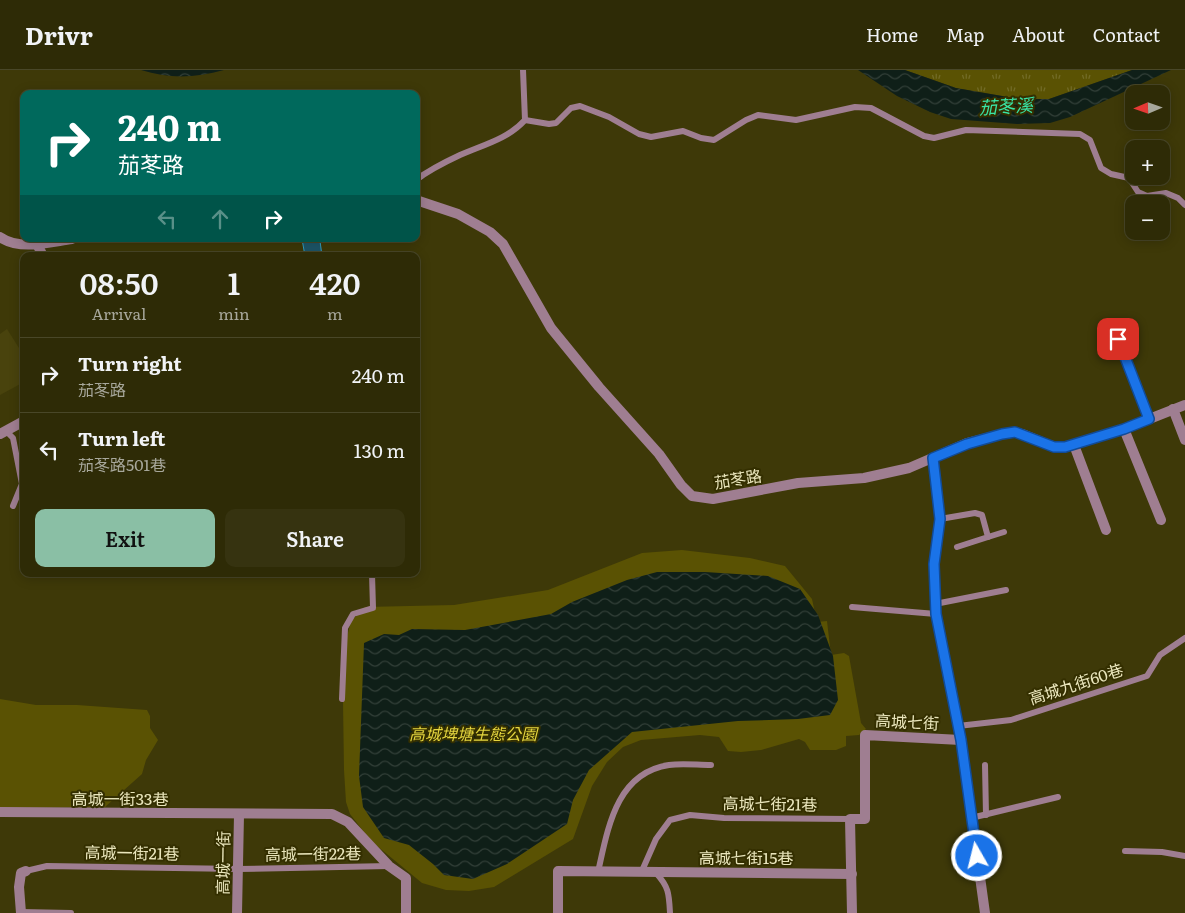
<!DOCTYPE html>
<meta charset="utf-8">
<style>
:root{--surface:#2e2b06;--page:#363310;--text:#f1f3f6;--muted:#a7a79b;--line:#494728;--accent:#8abfa5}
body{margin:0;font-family:Literata,"Noto Sans TC",serif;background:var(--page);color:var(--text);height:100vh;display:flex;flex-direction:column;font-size:19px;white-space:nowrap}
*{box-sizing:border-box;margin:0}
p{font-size:16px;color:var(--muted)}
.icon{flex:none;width:28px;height:28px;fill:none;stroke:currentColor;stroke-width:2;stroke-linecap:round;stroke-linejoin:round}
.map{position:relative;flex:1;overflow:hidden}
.sheet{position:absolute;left:20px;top:182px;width:400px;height:325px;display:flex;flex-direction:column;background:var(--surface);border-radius:10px;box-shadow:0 2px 12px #0003,0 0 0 1px var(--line)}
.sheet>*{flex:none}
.guide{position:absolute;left:20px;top:20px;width:400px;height:152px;border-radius:10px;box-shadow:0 2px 12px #0003,0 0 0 1px var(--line);background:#00695c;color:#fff;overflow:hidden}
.needle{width:32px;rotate:268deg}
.fabs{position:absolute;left:1125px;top:15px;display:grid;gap:10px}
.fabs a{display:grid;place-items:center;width:45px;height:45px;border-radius:10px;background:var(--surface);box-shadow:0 2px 12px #0003,0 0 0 1px var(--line);font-size:25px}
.pin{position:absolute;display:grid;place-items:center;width:42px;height:42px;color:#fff;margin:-21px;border-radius:10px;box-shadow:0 2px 8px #0006}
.me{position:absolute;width:55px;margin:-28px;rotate:352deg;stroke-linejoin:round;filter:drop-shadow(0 0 4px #0008)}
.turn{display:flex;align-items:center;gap:18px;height:105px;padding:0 15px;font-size:22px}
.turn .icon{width:65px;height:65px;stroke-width:2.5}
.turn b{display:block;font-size:35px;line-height:42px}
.lanes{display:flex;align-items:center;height:48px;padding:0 15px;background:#0003;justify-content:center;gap:25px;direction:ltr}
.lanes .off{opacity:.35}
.eta{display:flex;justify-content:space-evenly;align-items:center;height:85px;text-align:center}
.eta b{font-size:30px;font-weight:600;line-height:35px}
.button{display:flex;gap:10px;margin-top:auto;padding:10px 15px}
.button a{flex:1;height:58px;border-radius:10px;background:var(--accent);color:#111;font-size:20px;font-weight:600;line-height:58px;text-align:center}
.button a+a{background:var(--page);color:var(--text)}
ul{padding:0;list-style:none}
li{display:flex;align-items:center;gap:15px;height:75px;padding:0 15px;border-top:1px solid var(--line)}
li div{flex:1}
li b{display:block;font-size:19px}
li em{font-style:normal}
header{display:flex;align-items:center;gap:30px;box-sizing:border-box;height:70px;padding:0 25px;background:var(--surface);border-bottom:1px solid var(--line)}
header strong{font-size:24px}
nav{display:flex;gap:28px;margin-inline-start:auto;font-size:18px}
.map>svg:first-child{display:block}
</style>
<header>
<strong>Drivr</strong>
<nav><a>Home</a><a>Map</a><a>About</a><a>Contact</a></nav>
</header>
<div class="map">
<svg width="1185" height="843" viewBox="0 0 1185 843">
<defs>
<pattern id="grass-tufts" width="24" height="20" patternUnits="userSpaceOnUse" patternTransform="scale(1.25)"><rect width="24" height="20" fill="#5a5203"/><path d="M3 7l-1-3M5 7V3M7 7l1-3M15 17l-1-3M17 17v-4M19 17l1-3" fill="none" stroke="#726b26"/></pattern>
<pattern id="water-waves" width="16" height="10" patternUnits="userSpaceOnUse" patternTransform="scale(1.25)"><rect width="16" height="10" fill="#0f1f18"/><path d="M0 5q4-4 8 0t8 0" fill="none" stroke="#323f38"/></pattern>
</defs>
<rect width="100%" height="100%" fill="#3e3908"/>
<polygon fill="#49430d" points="7,259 24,286 24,312 0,325 0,264"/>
<polygon fill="url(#grass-tufts)" points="905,0 1132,0 1049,29 1019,29 956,18"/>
<g fill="#5a5203">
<polygon points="682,480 750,488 785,496 812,529 817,552 827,551 831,585 844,583 849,586 861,653 866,659 859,665 846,666 846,676 836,680 810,680 805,672 799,669 761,680 741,682 728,681 719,667 700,665 641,670 623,677 607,692 592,716 573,769 494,817 469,821 446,820 422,813 371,771 350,744 346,732 344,700 343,631 346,571 351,551 365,537 454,535 548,520 642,483"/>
<polygon points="0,629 36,635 77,635 147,640 150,646 150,658 158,670 146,690 142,704 105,737 0,738"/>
</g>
<g fill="url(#water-waves)">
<path d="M141,0H224C195,8 169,9 141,0Z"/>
<polygon points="858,0 905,0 956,18 1019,29 1049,29 1132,0 1171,0 1070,47 1050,53 1017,54 951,49 930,42 897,26"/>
<polygon points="657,502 705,502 768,506 800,519 818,545 833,586 838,630 830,645 798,649 738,651 632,662 589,700 573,730 567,754 507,794 473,809 444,805 433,794 409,775 384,768 363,737 359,706 364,573 384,564 399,565 412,559 465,560 551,544 572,532 627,510"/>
</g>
<polygon fill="#1e576a" stroke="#31a1c4" points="302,169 333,169 320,171 322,186 305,186"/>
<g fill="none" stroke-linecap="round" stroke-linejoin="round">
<g stroke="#9f7e91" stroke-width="6">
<polyline points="525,50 549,54 556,53 571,38 580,36 609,47 639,64 651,67 683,61 701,68 714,70 746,50 758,45 796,50 855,37 871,38 924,66 934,68 966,60 1080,64 1090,70 1101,98 1111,104 1129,108 1138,122 1147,126 1166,123 1178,128 1185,135"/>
<path d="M416,110C429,100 445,92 460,85C483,75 508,69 525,50L523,0"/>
<polyline points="5,360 13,368 22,414 13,436"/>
<polyline points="940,449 975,443 982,445 988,467 957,477"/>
<polyline points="988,467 1004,462"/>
<polyline points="935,534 1006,520"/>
<polyline points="852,537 936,544"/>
<polyline points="342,629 345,558 353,544 373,538 372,504"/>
<polyline points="958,656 1011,650 1147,606 1160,585 1185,568"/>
<polyline points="985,695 986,745"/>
<polyline points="971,748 1058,727"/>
<polyline points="1125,781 1162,782 1185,786"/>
<polyline points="26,801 47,796 238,799 389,796"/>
<path d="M598,802C608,758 616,703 669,695C682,693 697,695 711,695"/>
<polyline points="641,803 656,769 670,750 690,745 724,748 850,749"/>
<path d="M656,803C669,817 669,824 670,843"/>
<polyline points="21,842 71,843"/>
</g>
<g stroke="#9f7e91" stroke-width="10">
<polyline points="416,130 458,144 490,162 503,174 551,258 599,317 659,384 681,415 692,426 713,429 798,413 864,408 909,398 967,373 1002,364 1015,362 1022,364 1054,377 1065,377 1124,359 1185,335"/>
<path d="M0,167C20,181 50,172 72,169"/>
<polyline points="37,174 43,186"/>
<polyline points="1118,269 1149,349"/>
<polyline points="1173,339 1185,370"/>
<polyline points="1124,359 1161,450"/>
<polyline points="0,364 24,351"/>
<polyline points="1074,375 1106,460"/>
<polyline points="933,388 940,449 934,494 936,544 961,670 985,843"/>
<polyline points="0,742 332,744 348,752 389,796 406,808 406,843"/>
<polyline points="21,843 19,817 21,803 26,801"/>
<polyline points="237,843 239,745"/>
<polyline points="558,843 558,801 852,804"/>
<polyline points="852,843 850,749 865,749 865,665 961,670"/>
</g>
</g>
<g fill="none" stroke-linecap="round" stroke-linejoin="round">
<g stroke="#114b97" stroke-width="12">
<polyline id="route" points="977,786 961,670 936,544 934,494 940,449 933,388 967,374 1002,364 1015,362 1054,377 1065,377 1124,359 1149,349 1118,269"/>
</g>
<use href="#route" stroke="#1a73e8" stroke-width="9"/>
</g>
<g text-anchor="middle" stroke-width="4" stroke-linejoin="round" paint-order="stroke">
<g font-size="16" fill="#e9e5bb" stroke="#342f00">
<text transform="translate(738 409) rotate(-9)" y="6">茄苳路</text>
<text transform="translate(1076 614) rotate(-18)" y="6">高城九街60巷</text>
<text transform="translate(907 652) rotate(3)" y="6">高城七街</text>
<text x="120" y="735">高城一街33巷</text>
<text transform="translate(770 734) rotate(1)" y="6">高城七街21巷</text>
<text transform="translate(132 783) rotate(1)" y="6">高城一街21巷</text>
<text transform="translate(313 784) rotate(-1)" y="6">高城一街22巷</text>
<text x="746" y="794">高城七街15巷</text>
<text transform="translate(223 793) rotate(-89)" y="6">高城一街</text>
</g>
<g font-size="16" font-style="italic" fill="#e5d63f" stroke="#342f00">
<text x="473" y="670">高城埤塘生態公園</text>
</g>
<g font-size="18" font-style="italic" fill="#39e4a5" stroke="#342f00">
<text transform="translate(1006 37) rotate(-3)" y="6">茄苳溪</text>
</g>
</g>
</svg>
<div class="fabs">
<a><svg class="needle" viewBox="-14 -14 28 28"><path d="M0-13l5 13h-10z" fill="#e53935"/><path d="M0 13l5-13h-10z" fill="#a7a79b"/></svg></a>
<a>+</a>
<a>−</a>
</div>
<div class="pin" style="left:1118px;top:269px;background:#d93025"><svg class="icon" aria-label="arrive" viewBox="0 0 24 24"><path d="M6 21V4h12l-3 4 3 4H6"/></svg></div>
<svg class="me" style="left:977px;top:786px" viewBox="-20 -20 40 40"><circle r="17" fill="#1a73e8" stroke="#fff" stroke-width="3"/><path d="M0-11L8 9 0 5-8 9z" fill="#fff"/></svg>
<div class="guide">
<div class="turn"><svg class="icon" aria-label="right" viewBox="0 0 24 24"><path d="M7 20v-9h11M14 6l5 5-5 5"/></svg><div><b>240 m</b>茄苳路</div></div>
<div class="lanes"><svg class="icon off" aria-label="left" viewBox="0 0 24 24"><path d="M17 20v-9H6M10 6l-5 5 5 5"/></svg><svg class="icon off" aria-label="ahead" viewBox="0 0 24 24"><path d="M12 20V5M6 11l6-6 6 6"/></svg><svg class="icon" aria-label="right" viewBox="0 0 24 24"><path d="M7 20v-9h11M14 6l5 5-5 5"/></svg></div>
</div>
<section class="sheet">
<div class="eta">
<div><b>08:50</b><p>Arrival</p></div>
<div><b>1</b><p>min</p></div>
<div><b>420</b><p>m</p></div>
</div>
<ul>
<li><svg class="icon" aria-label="right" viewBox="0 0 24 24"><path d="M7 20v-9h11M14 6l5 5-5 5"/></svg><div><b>Turn right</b><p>茄苳路</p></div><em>240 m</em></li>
<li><svg class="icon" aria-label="left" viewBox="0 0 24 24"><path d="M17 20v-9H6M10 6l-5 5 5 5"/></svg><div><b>Turn left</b><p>茄苳路501巷</p></div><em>130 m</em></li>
</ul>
<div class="button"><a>Exit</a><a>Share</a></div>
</section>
</div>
